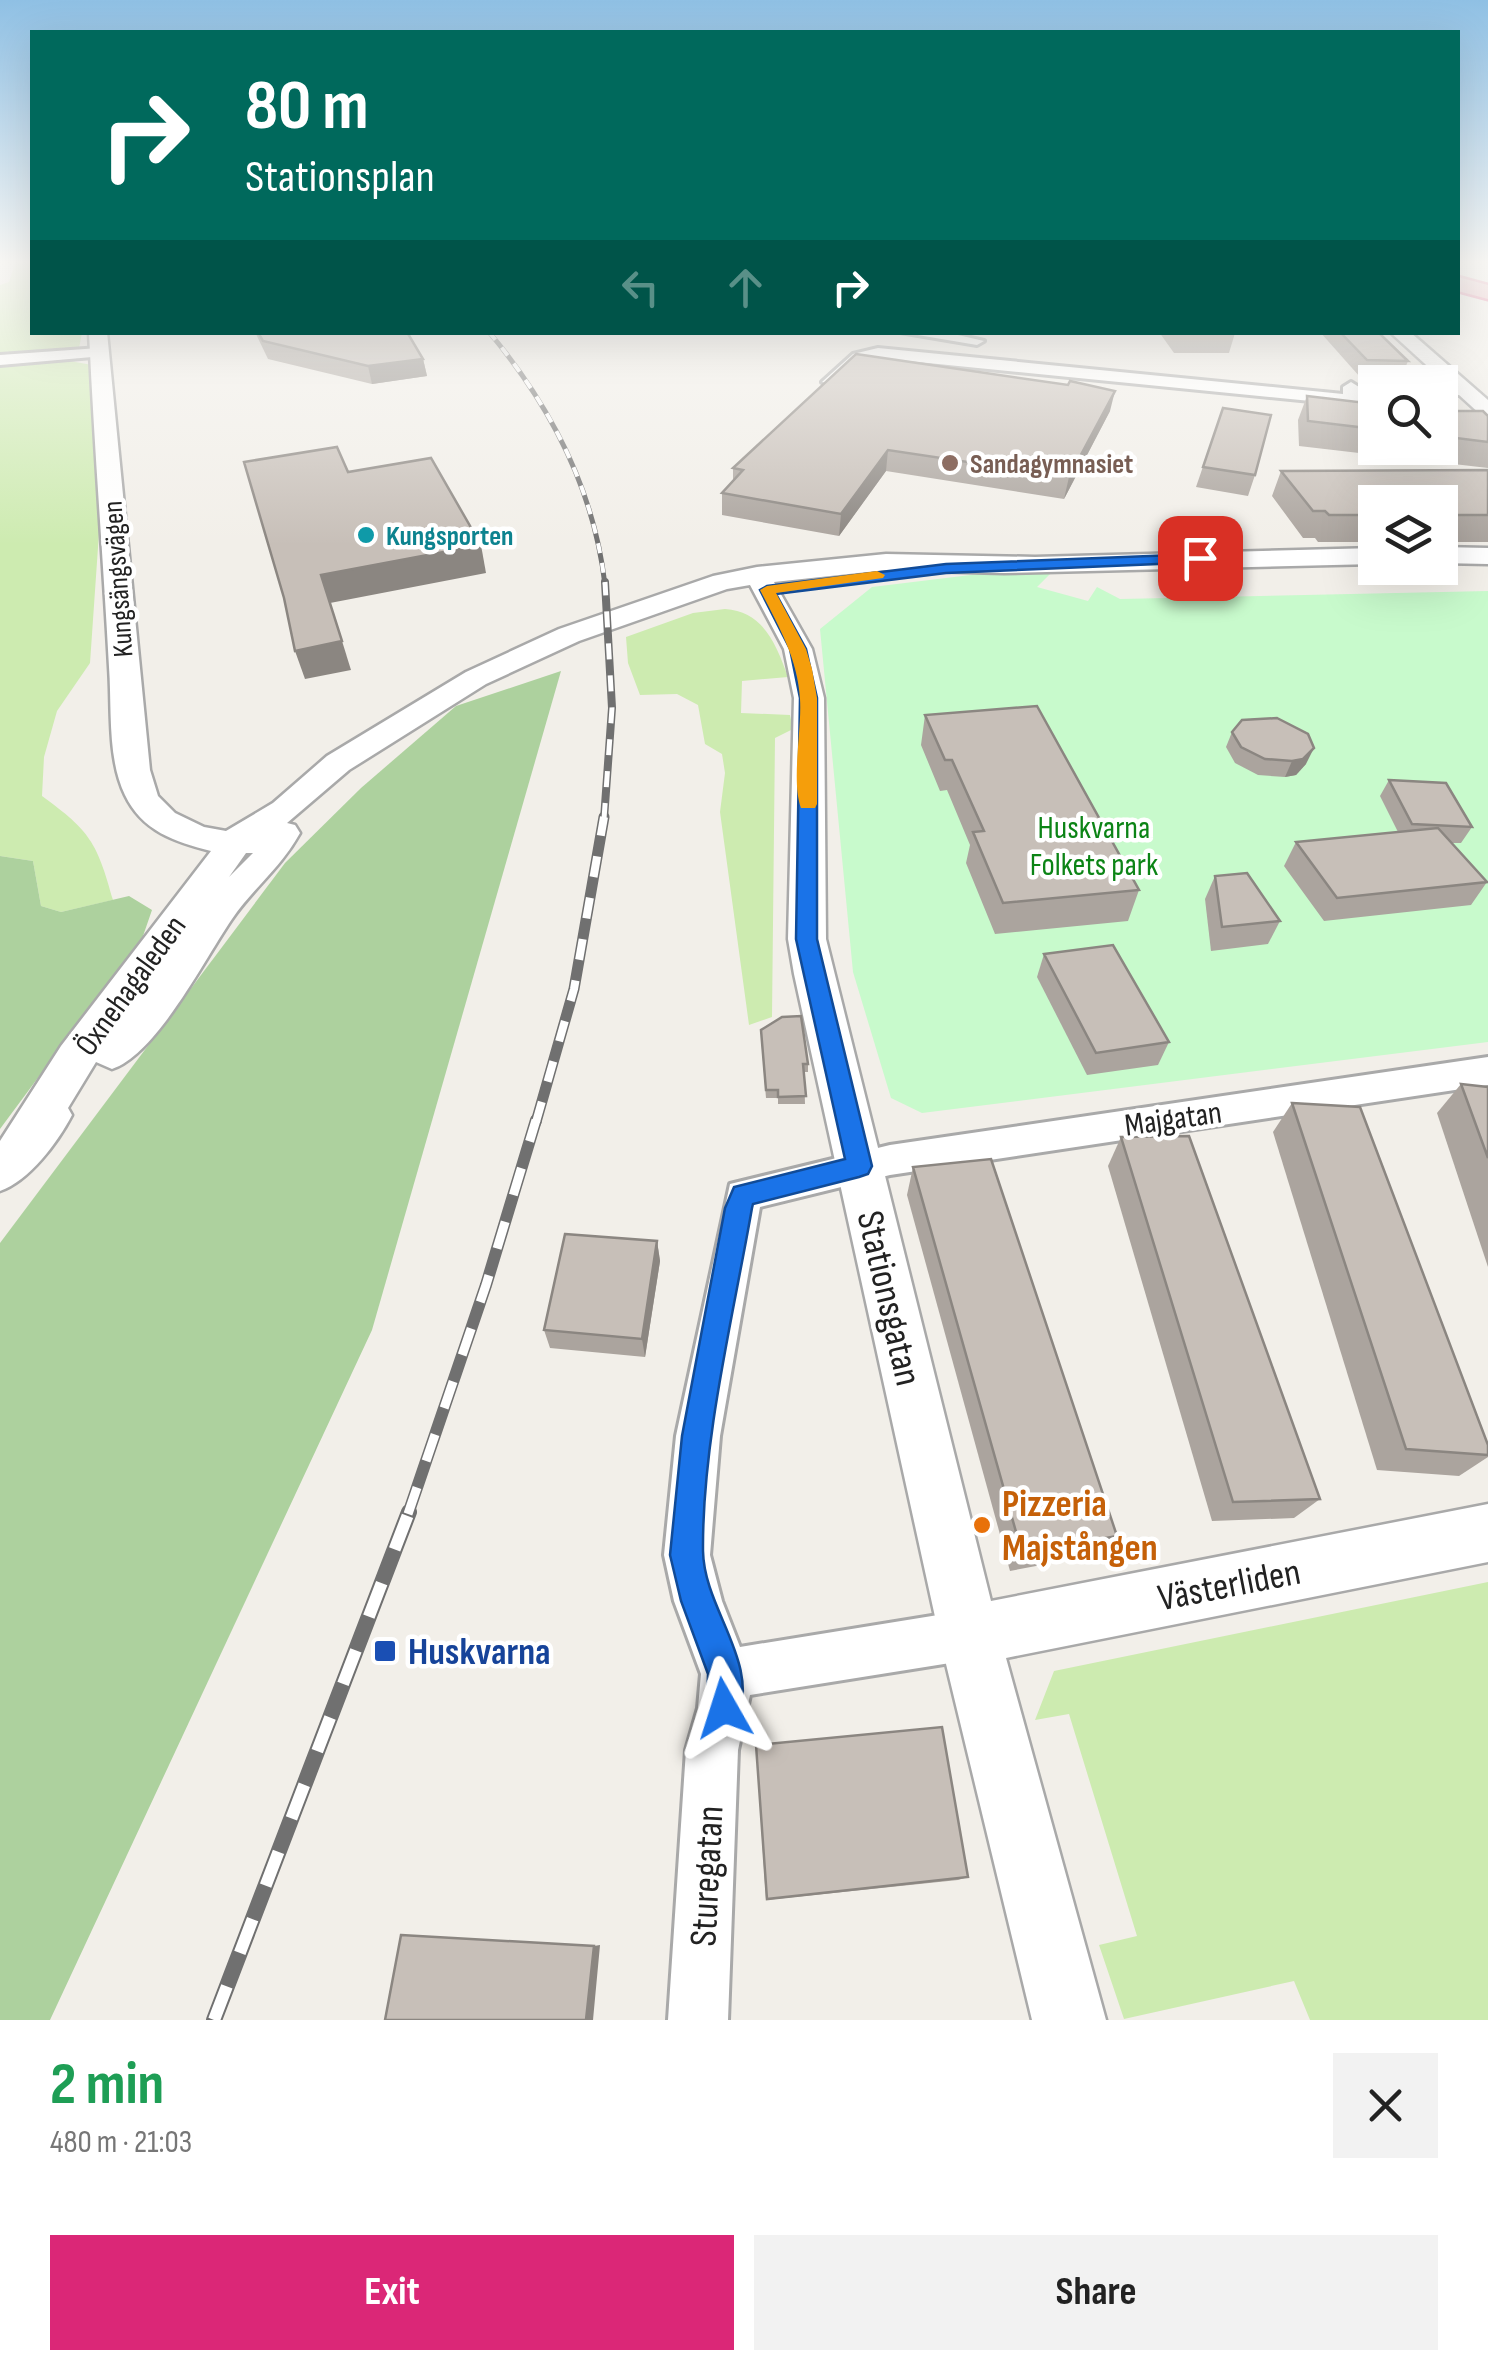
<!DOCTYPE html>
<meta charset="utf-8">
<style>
:root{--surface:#fff;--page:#f2f2f2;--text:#222;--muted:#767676;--accent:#db2777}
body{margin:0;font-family:"Sofia Sans Condensed",sans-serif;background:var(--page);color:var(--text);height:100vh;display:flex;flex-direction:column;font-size:38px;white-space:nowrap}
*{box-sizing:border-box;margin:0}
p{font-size:32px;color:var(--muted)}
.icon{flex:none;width:55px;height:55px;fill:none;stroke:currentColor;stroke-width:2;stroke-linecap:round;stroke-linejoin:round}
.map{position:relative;height:2020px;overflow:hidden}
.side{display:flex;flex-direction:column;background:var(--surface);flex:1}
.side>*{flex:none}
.guide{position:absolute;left:30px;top:30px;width:1430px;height:305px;border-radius:0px;box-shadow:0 10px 40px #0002;background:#00695c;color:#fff;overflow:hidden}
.fabs{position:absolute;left:1358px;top:365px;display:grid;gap:20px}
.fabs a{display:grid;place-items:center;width:100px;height:100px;border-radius:0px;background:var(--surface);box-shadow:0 10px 40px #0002;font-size:50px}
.pin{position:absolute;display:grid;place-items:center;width:85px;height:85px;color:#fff;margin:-42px;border-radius:20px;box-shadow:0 5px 15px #0006}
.me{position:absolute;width:110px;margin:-55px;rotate:354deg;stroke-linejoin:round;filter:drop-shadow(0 0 8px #0008)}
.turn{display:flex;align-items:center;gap:35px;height:210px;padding:0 50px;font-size:45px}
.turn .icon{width:130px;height:130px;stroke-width:2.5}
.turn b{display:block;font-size:70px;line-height:85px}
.lanes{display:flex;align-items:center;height:95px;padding:0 50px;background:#0003;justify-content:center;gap:50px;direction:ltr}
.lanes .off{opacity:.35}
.round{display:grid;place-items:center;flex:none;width:105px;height:105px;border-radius:0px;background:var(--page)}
.head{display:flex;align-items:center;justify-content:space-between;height:170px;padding:0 50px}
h1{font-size:60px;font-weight:700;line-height:75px;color:#1e9e55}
.action{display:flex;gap:20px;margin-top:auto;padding:20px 50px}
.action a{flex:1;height:115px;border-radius:0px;background:var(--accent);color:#fff;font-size:40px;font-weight:700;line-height:115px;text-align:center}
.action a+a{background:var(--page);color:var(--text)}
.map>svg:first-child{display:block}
</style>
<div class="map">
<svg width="1488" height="2020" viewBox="0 0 1488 2020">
<rect width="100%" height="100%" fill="#f2efe9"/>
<g fill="#cdebb0">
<polygon points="15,263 32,263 32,332 82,333 79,348 0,354 0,285 9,282"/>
<path d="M70,361L92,365L99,533L90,663L57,711L44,757L42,796C90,831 97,842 113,900L61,912L41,906L33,861L0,856V363Z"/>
<path d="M725,609C763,611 776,644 788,677L742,681L741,713L790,715L793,729L775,738L772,1017L749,1025L720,812L725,773L722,754L705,744L698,705L677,694L640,695L628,663L626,637L693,613Z"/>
<polygon points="1488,1582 1488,2020 1310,2020 1294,1981 1124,2019 1099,1945 1137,1936 1069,1714 1035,1720 1054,1671"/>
</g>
<g fill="#add19e">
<polygon points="561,671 372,1330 50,2020 0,2020 0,1243 285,863 361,788 456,706"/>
<polygon points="0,856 33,861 41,906 61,912 129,896 152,910 143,936 0,1129"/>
</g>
<polygon fill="#c8facc" points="987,573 1051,573 1037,587 1088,601 1097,587 1120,599 1488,591 1488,1042 922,1113 891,1098 853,972 820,629 872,587"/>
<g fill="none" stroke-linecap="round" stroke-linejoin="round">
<g stroke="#a9a9a9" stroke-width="6">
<g id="minor">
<polygon points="900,332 945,332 984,341 977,345"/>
<polygon points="99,348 107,353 104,356 0,365 0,355"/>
<polygon points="878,348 1343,394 1343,387 1351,382 1359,387 1359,400 1351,405 878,358 863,361 836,385 822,382 853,354"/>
<polygon points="1440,385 1465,385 1473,390 1465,395 1440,395"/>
<polygon points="1488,1057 1488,1085 890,1175 760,1207 720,1436 710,1555 722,1601 740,1647 969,1610 986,1618 994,1635 986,1652 969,1660 750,1695 738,1750 728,2020 668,2020 686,1750 698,1708 701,1674 674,1601 664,1555 676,1436 730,1184 890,1145"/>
</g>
</g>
<g stroke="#a9a9a9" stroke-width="5">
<g id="tertiary">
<path d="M89,332H107L150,770L158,796L175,813L204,827L226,831L273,803L327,756L466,672L559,629L713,576L757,567L886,554L1035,557L1375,548V564L1004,573L886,570L774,582L812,649L824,698L826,939L991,1601L1488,1504V1562L1006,1658L1106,2020H1032L939,1635L794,974L788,939L794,698L784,649L750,585L727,589L579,641L486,684L349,770L287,823L295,825L300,833C280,869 254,887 232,919C205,958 157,1054 112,1069L96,1062L68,1108L72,1115C58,1142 29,1181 0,1191V1141L61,1046L211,851C175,842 142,831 125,795C107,758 112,707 109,667C103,556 94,444 89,332ZM246,853H253L229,877Z"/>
<polygon points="1390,332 1410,332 1488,400 1488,417 1481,415"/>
<polygon points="1440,547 1488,548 1488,564 1440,563"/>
</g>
</g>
<g stroke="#dc2a67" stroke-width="5">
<polygon id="motorway" points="1458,277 1488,285 1488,299 1458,291"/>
</g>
<use href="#minor" fill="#fff" fill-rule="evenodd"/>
<use href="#tertiary" fill="#fff" fill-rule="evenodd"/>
<use href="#motorway" fill="#e892a2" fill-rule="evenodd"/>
<g stroke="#707070" stroke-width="5">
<path id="rail-far4" d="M489,332C550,405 594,489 605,585"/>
</g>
<g stroke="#707070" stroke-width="8">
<polyline id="rail-far3" points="604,819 612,708 605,582"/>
</g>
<g stroke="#707070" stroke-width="11">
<polyline id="rail-far2" points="536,1122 574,989 604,817"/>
</g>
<g stroke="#707070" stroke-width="12">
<polyline id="rail-far1" points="408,1514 486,1285 536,1120"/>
</g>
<g stroke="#707070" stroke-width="16">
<polyline id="rail" points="214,2020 409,1512"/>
</g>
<use href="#rail-far4" stroke="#fff" stroke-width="4" stroke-dasharray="10" stroke-linecap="butt"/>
<use href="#rail-far3" stroke="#fff" stroke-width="5" stroke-dasharray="16" stroke-linecap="butt"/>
<use href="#rail-far2" stroke="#fff" stroke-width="8" stroke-dasharray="21" stroke-linecap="butt"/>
<use href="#rail-far1" stroke="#fff" stroke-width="9" stroke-dasharray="28" stroke-linecap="butt"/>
<use href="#rail" stroke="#fff" stroke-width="12" stroke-dasharray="36" stroke-linecap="butt"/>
</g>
<g fill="#aba49e">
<polygon points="255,332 407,332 423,359 427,376 372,384 268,359"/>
<polygon points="1159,332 1234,332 1235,333 1229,353 1174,353"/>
<polygon points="1320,332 1378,332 1408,361 1401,378 1360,377"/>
<polygon points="1307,396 1375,404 1375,448 1440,448 1440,411 1488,416 1488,468 1299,446 1298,420"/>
<polygon points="1223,408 1255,475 1248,496 1196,487"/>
<polygon points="1110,411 1064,499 886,471 839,536 722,515 722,493 733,481 733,468"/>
<polygon points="1488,470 1488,542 1440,542 1440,502 1375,502 1375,542 1318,542 1315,538 1303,538 1272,496 1281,471"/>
<polygon points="925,715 1139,890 1128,921 995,934 966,863 970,845 947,790 940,791 921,745"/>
<polygon points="1232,732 1306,764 1296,775 1285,777 1258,775 1235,763 1226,747"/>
<polygon points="1389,780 1472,827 1461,843 1452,843 1487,882 1471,905 1324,921 1284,866 1296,842 1398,832 1380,796"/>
<polygon points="1215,876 1280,921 1268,944 1211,951 1205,899"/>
<polygon points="1044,954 1169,1042 1158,1065 1087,1075 1037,977"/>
<polygon points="761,1037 808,1064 808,1072 804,1072 805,1104 778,1104 778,1098 766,1098"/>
<polygon points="1461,1084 1488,1087 1488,1267 1437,1113"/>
<polygon points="1292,1103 1488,1445 1488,1457 1459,1476 1377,1470 1273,1132"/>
<polygon points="1121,1137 1320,1499 1294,1518 1212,1521 1108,1166"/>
<polygon points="913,1167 1117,1536 1100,1554 1010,1571 907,1195"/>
<polygon points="657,1241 660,1261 645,1357 550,1348 544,1330"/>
<polygon points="756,1745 968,1877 958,1880 766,1900"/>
</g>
<g fill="#8b8681">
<polygon points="423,359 427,376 372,384 368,366"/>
<polygon points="1115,391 1110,411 1064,499 1069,477"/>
<polygon points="888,450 886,471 839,536 841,514"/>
<polygon points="481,545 486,573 330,603 321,575"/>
<polygon points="342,641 351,670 305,679 295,651"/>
<polygon points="1314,748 1306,764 1296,775 1285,777 1292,761"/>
<polygon points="657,1241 660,1261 645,1357 642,1339"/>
<polygon points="600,1945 593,2020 586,2020 594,1946"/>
</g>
<g fill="#c7bfb8" stroke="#8b8681" stroke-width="2.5">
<polygon points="258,332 407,332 423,359 368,366 263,341"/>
<polygon points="1340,332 1378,332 1408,361 1367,360"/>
<polygon points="856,354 1068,385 1070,381 1115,391 1069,477 888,450 841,514 722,493 743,470 733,468"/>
<polygon points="1307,396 1375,404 1375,429 1308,421"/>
<polygon points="1223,408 1271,415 1255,475 1203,467"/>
<polygon points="1440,411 1483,411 1488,416 1488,442 1440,436"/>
<polygon points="337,447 348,472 431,458 481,545 321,575 342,641 295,651 284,598 244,462"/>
<polygon points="1488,470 1488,515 1440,515 1440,502 1375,502 1375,515 1329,515 1325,511 1313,511 1281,471"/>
<polygon points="1037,706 1139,890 1003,903 973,832 984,831 952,760 945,760 925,715"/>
<polygon points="1277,718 1308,734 1314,748 1303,759 1292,761 1265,759 1241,747 1232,732 1242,720"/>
<polygon points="1389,780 1446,783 1472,827 1412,824"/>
<polygon points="1438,828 1487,882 1337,898 1296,842"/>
<polygon points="1247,873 1280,921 1222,927 1215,876"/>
<polygon points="1113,945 1169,1042 1096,1053 1044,954"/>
<polygon points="801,1016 808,1064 803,1064 806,1096 778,1097 778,1090 766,1090 761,1030 782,1017"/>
<polygon points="1461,1084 1488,1087 1488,1158"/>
<polygon points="1292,1103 1360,1107 1488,1445 1488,1455 1406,1449"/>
<polygon points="1189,1136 1320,1499 1233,1502 1121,1137"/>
<polygon points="991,1159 1117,1536 1022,1553 913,1167"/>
<polygon points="565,1234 657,1241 642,1339 544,1330"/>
<polygon points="942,1727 968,1877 767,1899 756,1745"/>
<polygon points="401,1935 594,1946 586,2020 385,2020"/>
</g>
<linearGradient id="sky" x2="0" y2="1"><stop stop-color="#8fc0e4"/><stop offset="0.48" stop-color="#f9f8f5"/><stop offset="1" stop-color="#f9f8f5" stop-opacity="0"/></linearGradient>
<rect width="1488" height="545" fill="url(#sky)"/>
<path fill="#1a73e8" stroke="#114b97" stroke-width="2.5" d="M1200,554L1207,558L1205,562L946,573L776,594L806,649L817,698V939L872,1166L868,1174L859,1177L753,1204L752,1208C733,1317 702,1442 703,1551C704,1610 761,1662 737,1721L724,1726L712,1721L707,1708L708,1674L681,1601L670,1555L682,1436L725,1208L734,1187L845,1159L796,939L800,698L790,649L760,590L767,586L946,564Z"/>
<path fill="#f59e0b" d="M877,571L885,575L883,578L776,593L806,649L812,669L817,698V804L815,808H801C791,781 802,730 800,699C798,659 778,625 760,590L767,586Z"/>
<circle fill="#8d6e63" stroke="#fff" stroke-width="4" cx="950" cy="463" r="10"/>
<circle fill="#0f9aa8" stroke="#fff" stroke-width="4" cx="366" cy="535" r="10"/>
<circle fill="#e8710a" stroke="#fff" stroke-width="4" cx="982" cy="1525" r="10"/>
<rect fill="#1a4fb4" stroke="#fff" stroke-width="4" x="373" y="1639" width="24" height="24" rx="5"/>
<g text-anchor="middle" stroke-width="9" stroke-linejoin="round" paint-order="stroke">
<g font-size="28" font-weight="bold" fill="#785e54" stroke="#fff" text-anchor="start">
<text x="970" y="473">Sandagymnasiet</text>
</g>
<g font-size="28" font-weight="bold" fill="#0d838f" stroke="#fff" text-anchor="start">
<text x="386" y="545">Kungsporten</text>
</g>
<g font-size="28" fill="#222" stroke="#fff">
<text transform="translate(117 579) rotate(-94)" y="10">Kungsängsvägen</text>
</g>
<g font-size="32" fill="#0c8416" stroke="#fff">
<text x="1094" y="838">Huskvarna<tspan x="1094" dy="37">Folkets park</tspan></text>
</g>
<g font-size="32" fill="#222" stroke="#fff">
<text transform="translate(130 985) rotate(-54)" y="11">Öxnehagaleden</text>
<text transform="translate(1173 1118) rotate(-8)" y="11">Majgatan</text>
</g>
<g font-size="38" fill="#222" stroke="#fff">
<text transform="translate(890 1298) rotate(77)" y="13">Stationsgatan</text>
<text transform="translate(1229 1584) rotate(-11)" y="13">Västerliden</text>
<text transform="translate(706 1876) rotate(-87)" y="13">Sturegatan</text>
</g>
<g font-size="38" font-weight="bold" fill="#c56008" stroke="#fff" text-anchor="start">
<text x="1002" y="1516">Pizzeria<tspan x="1002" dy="44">Majstången</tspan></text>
</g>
<g font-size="38" font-weight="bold" fill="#164399" stroke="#fff" text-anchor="start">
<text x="408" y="1664">Huskvarna</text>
</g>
</g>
</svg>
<div class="fabs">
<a><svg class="icon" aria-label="search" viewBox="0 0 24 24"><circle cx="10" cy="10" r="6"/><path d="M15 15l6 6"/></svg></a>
<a><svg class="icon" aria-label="layers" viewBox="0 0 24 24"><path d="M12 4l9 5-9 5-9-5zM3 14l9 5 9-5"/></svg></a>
</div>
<div class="pin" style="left:1200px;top:558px;background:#d93025"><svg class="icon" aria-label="arrive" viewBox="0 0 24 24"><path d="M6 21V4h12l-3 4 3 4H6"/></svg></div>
<svg class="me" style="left:724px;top:1708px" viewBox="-20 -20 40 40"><path d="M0-17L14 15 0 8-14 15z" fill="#1a73e8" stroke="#fff" stroke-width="4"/></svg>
<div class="guide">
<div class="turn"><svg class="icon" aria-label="right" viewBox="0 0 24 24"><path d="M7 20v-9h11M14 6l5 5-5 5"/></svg><div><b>80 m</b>Stationsplan</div></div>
<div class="lanes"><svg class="icon off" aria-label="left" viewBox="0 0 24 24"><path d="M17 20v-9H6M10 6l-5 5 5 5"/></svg><svg class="icon off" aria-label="ahead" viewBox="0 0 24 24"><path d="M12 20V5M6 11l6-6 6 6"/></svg><svg class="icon" aria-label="right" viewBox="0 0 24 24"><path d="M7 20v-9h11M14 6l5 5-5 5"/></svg></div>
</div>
</div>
<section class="side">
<div class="head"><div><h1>2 min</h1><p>480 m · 21:03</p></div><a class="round"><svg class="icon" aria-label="close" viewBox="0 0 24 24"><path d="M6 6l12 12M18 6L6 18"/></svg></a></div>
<div class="action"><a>Exit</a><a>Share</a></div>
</section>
